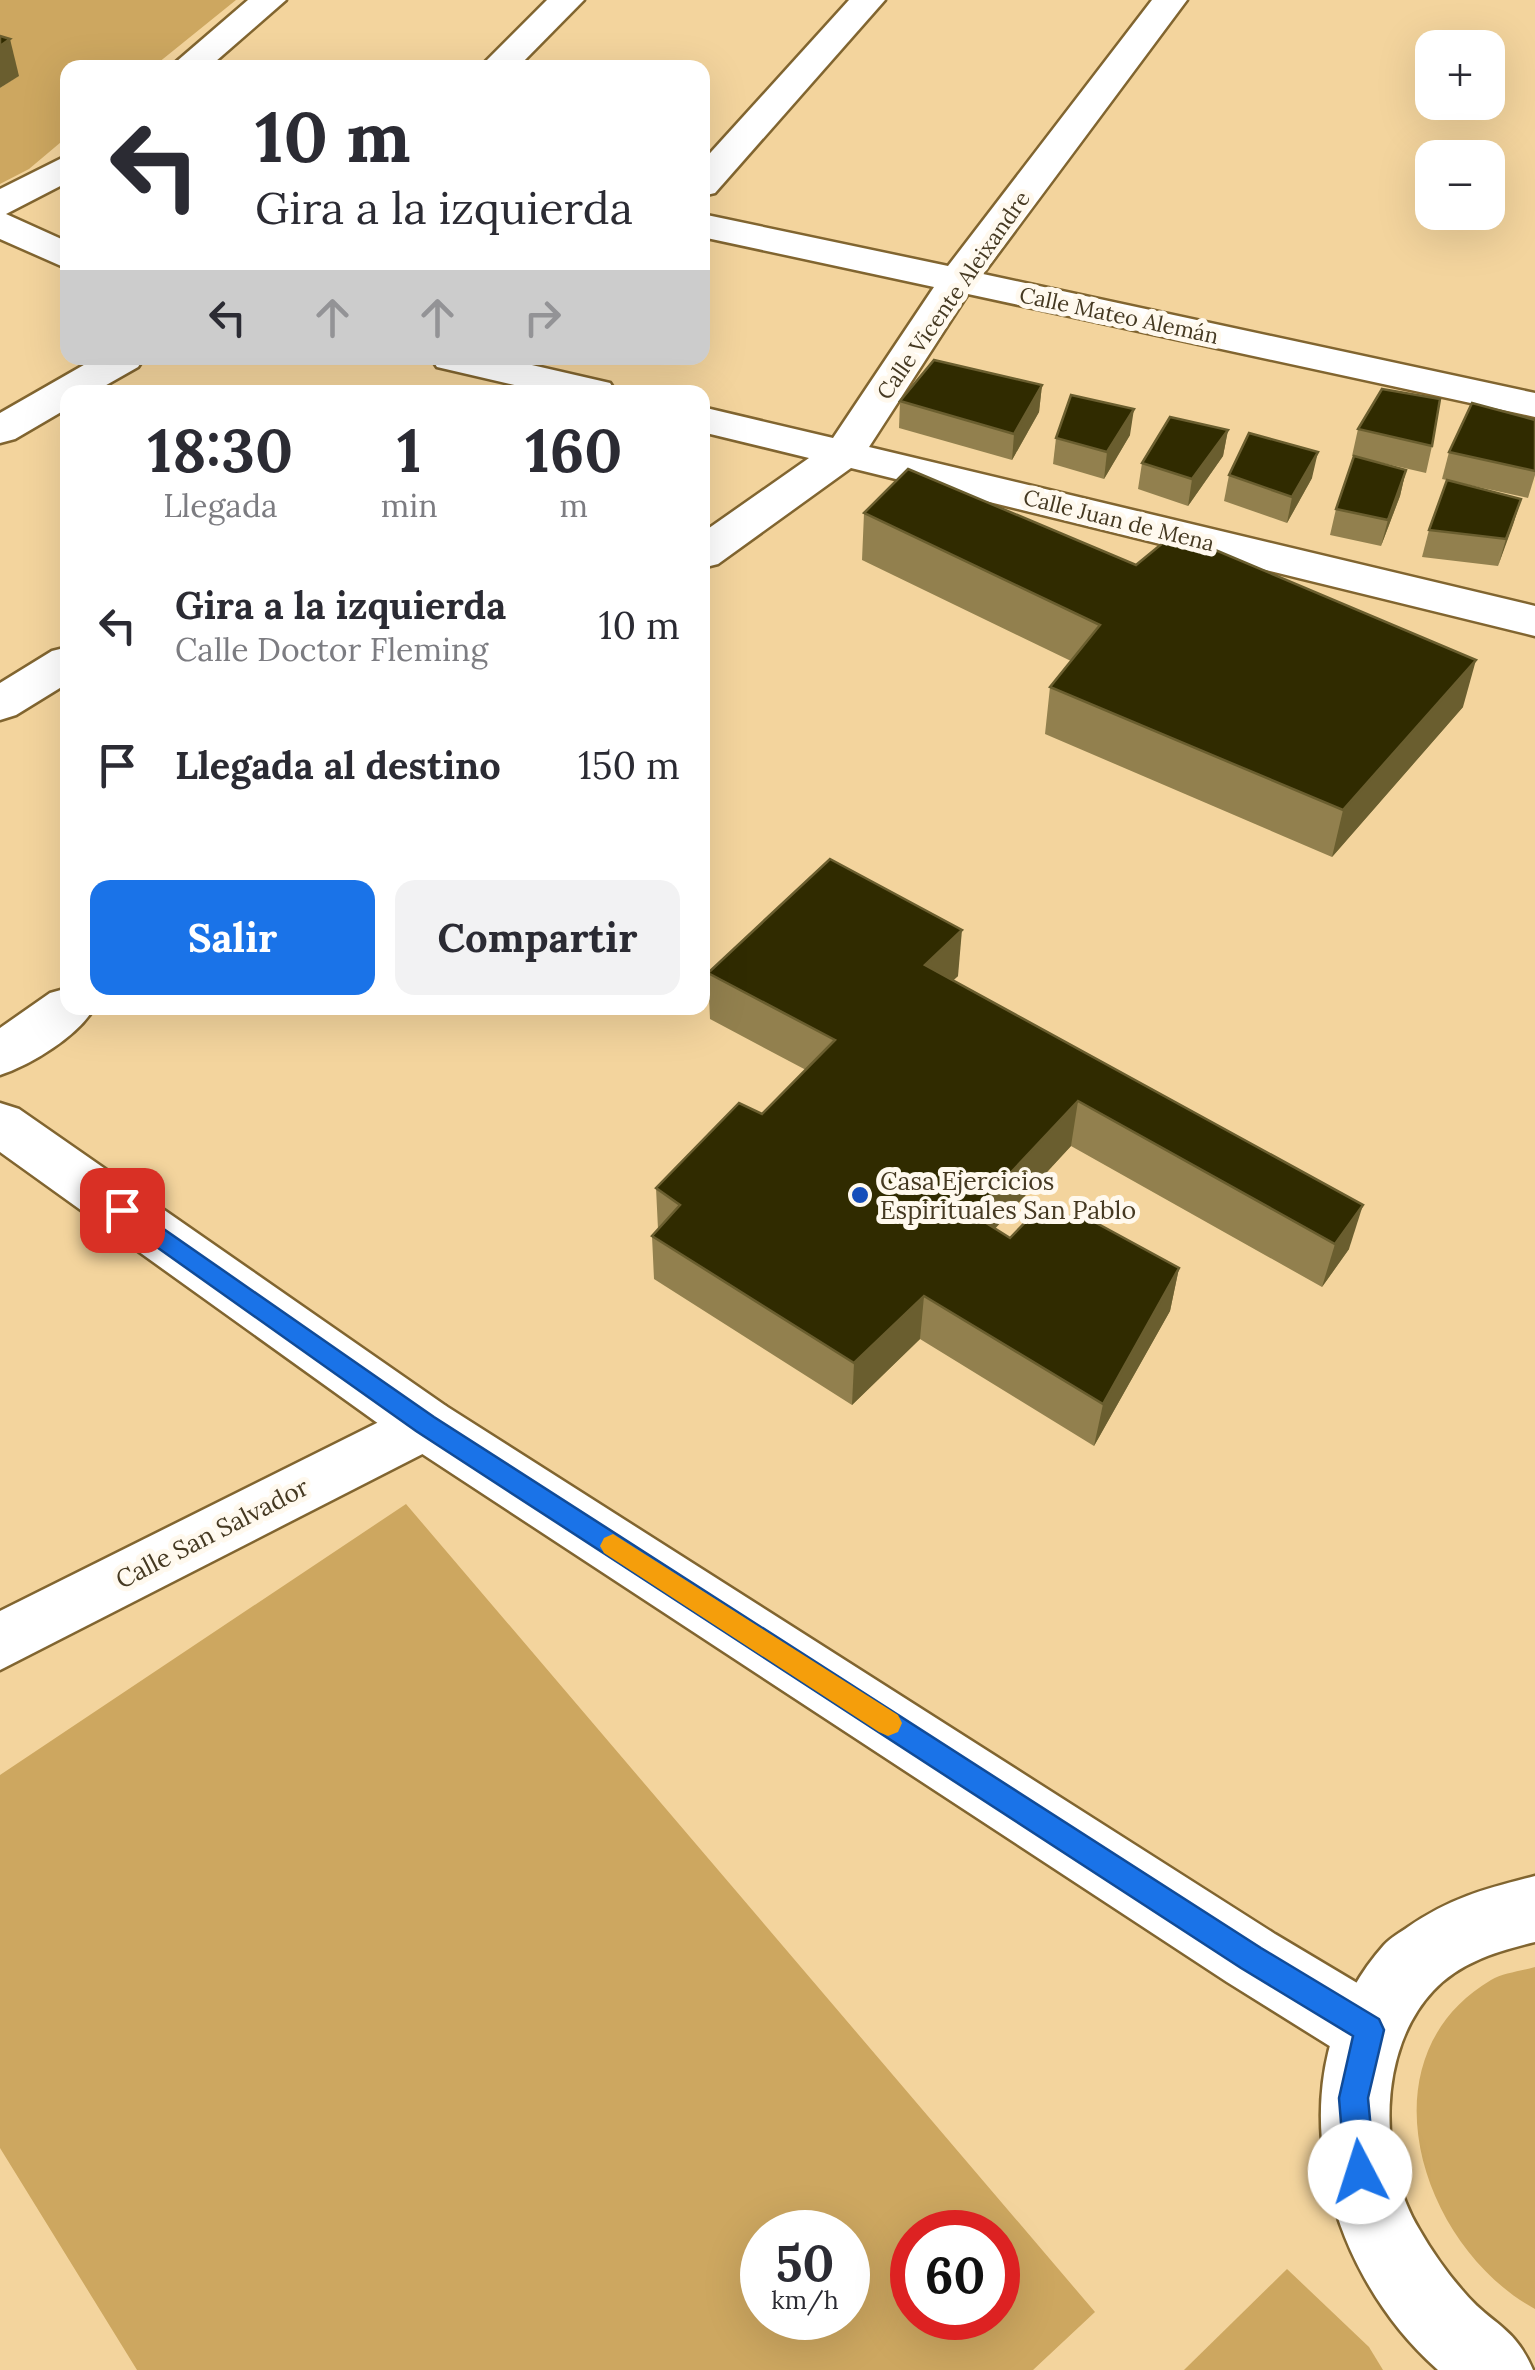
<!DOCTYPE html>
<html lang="es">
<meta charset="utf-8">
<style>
:root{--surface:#fff;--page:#f2f2f3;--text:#2b2b33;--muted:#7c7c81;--accent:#1a73e8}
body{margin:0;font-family:Lora,serif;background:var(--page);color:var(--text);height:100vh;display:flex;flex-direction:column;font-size:38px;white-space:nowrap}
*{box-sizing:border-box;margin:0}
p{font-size:32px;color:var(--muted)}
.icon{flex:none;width:55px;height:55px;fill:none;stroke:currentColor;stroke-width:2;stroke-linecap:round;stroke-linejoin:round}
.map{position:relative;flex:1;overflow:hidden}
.sheet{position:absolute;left:60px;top:385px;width:650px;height:630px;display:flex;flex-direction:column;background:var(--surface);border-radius:20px;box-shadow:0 10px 40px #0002}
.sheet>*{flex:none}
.top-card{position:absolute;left:60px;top:60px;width:650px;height:305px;border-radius:20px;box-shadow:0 10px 40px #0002;background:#fff;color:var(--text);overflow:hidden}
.tools{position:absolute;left:1415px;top:30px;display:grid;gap:20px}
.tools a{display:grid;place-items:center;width:90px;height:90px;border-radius:20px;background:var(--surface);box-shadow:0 10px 40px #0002;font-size:50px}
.speed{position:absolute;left:740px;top:2210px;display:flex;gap:20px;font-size:50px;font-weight:700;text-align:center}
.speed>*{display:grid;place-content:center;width:130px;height:130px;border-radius:50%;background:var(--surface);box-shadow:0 10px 40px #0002;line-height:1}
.speed small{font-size:25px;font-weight:400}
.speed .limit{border:15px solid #d22;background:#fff;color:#111}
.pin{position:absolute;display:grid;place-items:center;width:85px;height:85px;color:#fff;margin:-42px;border-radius:20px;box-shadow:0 5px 15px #0006}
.me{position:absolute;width:110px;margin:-55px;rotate:355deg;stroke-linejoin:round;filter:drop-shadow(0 0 8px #0008)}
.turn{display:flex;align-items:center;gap:35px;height:210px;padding:0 30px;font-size:45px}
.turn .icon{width:130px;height:130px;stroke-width:2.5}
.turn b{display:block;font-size:70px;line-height:85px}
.lanes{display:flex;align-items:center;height:95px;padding:0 30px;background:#0003;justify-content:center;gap:50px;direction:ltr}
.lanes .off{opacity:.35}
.eta{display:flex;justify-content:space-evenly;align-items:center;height:170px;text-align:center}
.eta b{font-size:60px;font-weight:700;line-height:70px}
.primary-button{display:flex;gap:20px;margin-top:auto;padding:20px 30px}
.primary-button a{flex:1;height:115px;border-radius:20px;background:var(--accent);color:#fff;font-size:40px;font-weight:700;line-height:115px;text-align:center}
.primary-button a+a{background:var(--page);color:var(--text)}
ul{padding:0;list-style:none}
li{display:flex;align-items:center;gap:30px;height:140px;padding:0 30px}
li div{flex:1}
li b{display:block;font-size:38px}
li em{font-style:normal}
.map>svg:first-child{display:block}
</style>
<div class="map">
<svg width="1535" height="2370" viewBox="0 0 1535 2370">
<rect width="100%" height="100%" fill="#f3d49d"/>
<g fill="#cda760" fill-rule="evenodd">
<polygon points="0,0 236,0 153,67 68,68 67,137 29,169 0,184 0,88 18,76 0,69"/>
<path d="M406,1504L1095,2312L1033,2370H137L0,2148V1775ZM762,2232H848V2318H762ZM912,2232H998V2318H912Z"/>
<path d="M1535,1967V2309C1421,2247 1359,2058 1491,1980C1503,1973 1521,1971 1535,1967Z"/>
<polygon points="1287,2269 1369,2347 1383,2370 1184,2370"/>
</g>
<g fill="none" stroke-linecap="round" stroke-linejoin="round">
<g stroke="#816530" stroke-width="5">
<g id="minor">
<polygon points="248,0 286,0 208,68 169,68"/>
<polygon points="547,0 584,0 517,68 479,68"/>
<polygon points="849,0 885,0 715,193 702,196 702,162"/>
<polygon points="1152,0 1187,0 983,274 1535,393 1535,417 968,294 869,447 1535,606 1535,636 851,468 718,564 702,568 702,533 809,458 702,432 702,407 833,438 934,287 702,237 702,214 948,266"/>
<polygon points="68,155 68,182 6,214 68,242 68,269 0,239 0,189"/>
<polygon points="96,358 144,358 138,367 94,392 68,392 68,408 15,439 0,443 0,413"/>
<polygon points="431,358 501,358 610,383 616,392 545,392 437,367"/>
<polygon points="68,647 68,683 16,715 0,720 0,683 52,651"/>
<path d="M68,988V1008H94C78,1036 31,1065 0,1075V1028L50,993Z"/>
<polygon points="425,1399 446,1406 455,1424 446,1442 0,1670 0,1611"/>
</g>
</g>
<g stroke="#816530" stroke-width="5">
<polygon id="secondary" points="0,1103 19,1109 446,1406 1275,1934 1394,2005 1404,2030 1394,2055 1369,2065 1344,2055 1227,1982 404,1442 0,1152"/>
</g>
<g stroke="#816530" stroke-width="5">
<path id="primary" d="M1535,1876V1942C1498,1951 1460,1962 1433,1991C1377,2051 1378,2161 1419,2229C1431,2250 1447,2273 1463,2291C1491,2325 1514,2325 1533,2370H1438C1321,2267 1272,2071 1384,1945C1390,1938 1401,1932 1408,1927C1452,1897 1485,1889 1535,1876Z"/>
</g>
<use href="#minor" fill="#fff" fill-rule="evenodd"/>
<use href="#secondary" fill="#fff" fill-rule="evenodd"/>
<use href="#primary" fill="#fff" fill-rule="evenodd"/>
</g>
<g fill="#92804e">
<polygon points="1042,385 1039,412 1012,460 899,428 900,401"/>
<polygon points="1535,420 1535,475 1528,498 1442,479 1449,452"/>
<polygon points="1358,429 1432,446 1426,473 1361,458 1406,470 1400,496 1381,546 1330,535 1336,509 1354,456 1352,456"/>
<polygon points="1228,430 1223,456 1188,506 1138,489 1142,463"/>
<polygon points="1130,435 1104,479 1053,464 1056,438"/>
<polygon points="1229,475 1312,478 1287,523 1224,501"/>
<polygon points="1521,499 1498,566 1422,557 1429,530"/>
<polygon points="864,513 1463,707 1332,857 1045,734 1050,687 1071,661 862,560"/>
<polygon points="708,973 958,976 953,980 1349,1249 1322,1287 1071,1146 995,1228 1010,1238 1063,1221 1179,1268 1170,1311 1094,1446 920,1339 852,1405 654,1279 652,1236 658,1229 656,1188 762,1114 806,1070 710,1019"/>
</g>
<g fill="#6a5e2f">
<polygon points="10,39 19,76 0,88 0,46"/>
<polygon points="1042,385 1039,412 1012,460 1014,434"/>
<polygon points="1134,409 1130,435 1104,479 1107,452"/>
<polygon points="1228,430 1223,456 1188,506 1192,479"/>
<polygon points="1318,452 1312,478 1287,523 1292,497"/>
<polygon points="1406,470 1400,496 1381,546 1388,520"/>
<polygon points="1521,499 1513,525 1498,566 1506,539"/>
<polygon points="1476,660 1463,707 1332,857 1343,810"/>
<polygon points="962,930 958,976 922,1010 925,965"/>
<polygon points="1078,1101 1071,1146 968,1258 972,1214"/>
<polygon points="1363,1205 1349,1249 1322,1287 1335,1244"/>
<polygon points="1179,1268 1170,1311 1094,1446 1103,1404"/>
<polygon points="924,1296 920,1339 852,1405 854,1363"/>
</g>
<g fill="#302b00" stroke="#6a5e2f" stroke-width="2.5">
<polygon points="0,36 10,39 0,46"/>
<polygon points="934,360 1042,385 1014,434 900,401"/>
<polygon points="1382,389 1440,399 1432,446 1358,429"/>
<polygon points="1071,395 1134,409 1107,452 1056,438"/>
<polygon points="1472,403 1535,420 1535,471 1449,452"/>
<polygon points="1170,417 1228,430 1192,479 1142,463"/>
<polygon points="1249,433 1318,452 1292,497 1229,475"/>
<polygon points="1354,456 1406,470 1388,520 1336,509"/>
<polygon points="908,469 1136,565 1175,533 1476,660 1343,810 1050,687 1100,625 864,513"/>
<polygon points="1447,480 1521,499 1506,539 1429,530"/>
<polygon points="830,859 962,930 925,965 1363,1205 1335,1244 1078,1101 972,1214 1010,1238 1041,1206 1063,1221 1076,1212 1179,1268 1103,1404 924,1296 854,1363 652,1236 680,1205 656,1188 739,1103 762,1114 835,1040 708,973"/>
</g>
<polygon fill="#1a73e8" stroke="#114b97" stroke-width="2.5" points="122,1200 434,1417 1261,1948 1379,2019 1384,2030 1368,2098 1375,2172 1371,2183 1360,2187 1350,2183 1345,2172 1339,2098 1353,2036 1241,1968 416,1431 113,1216 110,1210 113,1203"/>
<polygon fill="#f59e0b" points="613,1534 898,1715 902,1723 898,1732 888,1736 879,1732 604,1553 600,1546 604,1538"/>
<circle fill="#164eba" stroke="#fff9ee" stroke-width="4" cx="860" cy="1195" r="10"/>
<g text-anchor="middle" stroke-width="10" stroke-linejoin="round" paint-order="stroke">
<g font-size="22" fill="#453922" stroke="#fff9ee">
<text transform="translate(953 295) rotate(-55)" y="8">Calle Vicente Aleixandre</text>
<text transform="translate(1119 315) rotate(12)" y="8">Calle Mateo Alemán</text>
<text transform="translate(1119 520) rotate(14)" y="8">Calle Juan de Mena</text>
</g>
<g font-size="25" fill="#453922" stroke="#fff9ee" text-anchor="start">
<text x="880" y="1190">Casa Ejercicios<tspan x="880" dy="29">Espirituales San Pablo</tspan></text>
</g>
<g font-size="25" fill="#453922" stroke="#fff9ee">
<text transform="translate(212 1533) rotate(-27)" y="9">Calle San Salvador</text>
</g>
</g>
</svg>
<div class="tools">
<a>+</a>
<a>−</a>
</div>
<div class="speed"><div>50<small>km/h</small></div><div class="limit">60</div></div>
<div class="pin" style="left:122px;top:1210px;background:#d93025"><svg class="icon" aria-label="arrive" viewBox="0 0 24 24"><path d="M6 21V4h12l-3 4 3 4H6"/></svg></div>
<svg class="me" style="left:1360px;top:2172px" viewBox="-20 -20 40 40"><circle r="19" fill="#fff"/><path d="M0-13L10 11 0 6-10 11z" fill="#1a73e8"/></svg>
<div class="top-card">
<div class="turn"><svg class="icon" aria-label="left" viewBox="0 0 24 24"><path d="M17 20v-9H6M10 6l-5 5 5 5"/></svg><div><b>10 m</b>Gira a la izquierda</div></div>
<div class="lanes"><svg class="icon" aria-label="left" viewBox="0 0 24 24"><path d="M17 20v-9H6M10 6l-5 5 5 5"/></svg><svg class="icon off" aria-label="ahead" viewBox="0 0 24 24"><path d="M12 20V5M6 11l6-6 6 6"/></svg><svg class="icon off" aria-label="ahead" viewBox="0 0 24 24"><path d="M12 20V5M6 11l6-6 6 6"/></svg><svg class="icon off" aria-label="right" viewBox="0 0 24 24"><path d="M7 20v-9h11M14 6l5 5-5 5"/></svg></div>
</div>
<section class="sheet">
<div class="eta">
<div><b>18:30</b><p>Llegada</p></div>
<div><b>1</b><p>min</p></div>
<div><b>160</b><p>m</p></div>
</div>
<ul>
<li><svg class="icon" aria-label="left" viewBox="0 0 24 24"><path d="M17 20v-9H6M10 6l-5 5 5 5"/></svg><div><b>Gira a la izquierda</b><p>Calle Doctor Fleming</p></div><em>10 m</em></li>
<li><svg class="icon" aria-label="arrive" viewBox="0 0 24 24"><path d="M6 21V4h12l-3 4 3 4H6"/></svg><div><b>Llegada al destino</b></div><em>150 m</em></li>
</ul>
<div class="primary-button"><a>Salir</a><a>Compartir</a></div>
</section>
</div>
